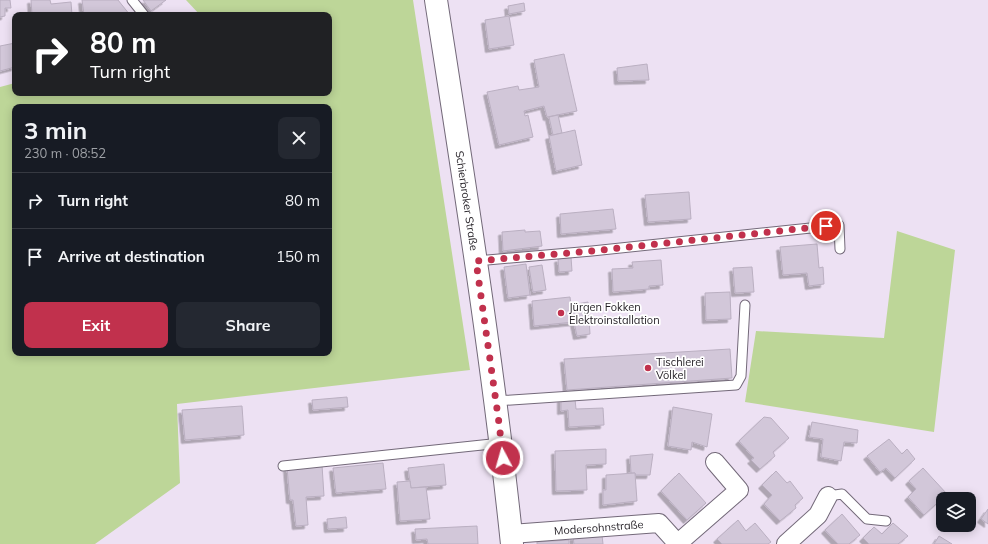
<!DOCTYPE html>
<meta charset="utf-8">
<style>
:root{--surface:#171b24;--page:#242831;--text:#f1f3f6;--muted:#9ea1a6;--line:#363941;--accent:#c1314d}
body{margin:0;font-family:Mulish,sans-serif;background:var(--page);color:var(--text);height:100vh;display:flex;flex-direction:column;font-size:15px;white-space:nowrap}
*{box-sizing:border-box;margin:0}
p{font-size:13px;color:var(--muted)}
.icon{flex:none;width:22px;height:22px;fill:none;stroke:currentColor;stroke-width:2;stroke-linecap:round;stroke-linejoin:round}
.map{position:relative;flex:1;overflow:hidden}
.panel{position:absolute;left:12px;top:104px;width:320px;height:252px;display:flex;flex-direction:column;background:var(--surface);border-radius:8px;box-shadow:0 2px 10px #0003}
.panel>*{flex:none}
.banner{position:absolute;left:12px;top:12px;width:320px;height:84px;border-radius:8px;box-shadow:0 2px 10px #0003;background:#202124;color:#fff;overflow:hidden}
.buttons{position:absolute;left:936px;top:492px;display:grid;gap:8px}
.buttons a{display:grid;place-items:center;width:40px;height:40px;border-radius:8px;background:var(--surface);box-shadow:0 2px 10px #0003;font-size:20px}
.pin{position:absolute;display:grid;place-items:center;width:34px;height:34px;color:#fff;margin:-17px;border:2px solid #fff;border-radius:50%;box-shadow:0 1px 4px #0007}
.me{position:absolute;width:44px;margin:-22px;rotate:354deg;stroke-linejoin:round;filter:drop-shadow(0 0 3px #0008)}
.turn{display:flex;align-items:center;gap:14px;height:84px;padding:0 12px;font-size:18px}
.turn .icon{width:52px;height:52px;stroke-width:2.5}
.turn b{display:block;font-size:28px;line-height:34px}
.round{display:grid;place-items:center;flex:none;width:42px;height:42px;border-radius:8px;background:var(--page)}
.headline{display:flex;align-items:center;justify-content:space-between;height:68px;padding:0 12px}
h1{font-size:24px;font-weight:700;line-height:30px}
.cta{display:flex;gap:8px;margin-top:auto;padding:8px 12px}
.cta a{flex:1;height:46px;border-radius:8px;background:var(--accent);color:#fff;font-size:16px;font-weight:700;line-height:46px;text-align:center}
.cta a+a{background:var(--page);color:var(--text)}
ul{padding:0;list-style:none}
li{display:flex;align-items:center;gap:12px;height:56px;padding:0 12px;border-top:1px solid var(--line)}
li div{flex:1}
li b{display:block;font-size:15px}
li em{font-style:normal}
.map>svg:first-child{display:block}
</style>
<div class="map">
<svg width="988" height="544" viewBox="0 0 988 544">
<defs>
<filter id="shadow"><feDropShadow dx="-3.5" dy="3.5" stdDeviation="0" flood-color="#0004"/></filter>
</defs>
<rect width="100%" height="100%" fill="#ede1f3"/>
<g fill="#bdd698" fill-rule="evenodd">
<path d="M186,0H413L470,370L177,404L180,483L95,544H0V87L15,83V93H329V15H200ZM15,107H329V353H15Z"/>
<polygon points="897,231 955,250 934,432 745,402 756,331 884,338"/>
</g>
<g fill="#d2c7d9" stroke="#baafc1" filter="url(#shadow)">
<polygon points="0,0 10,0 11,8 5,8 5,16 0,17"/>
<polygon points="31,0 50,0 51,4 71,2 72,15 32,15"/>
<polygon points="82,0 118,0 130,15 84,15"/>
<polygon points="143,0 166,0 151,11"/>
<polygon points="524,3 525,11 509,14 508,6"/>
<polygon points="509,16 514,45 489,49 485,20"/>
<polygon points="15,43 15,67 0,71 0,46"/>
<polygon points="564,54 577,111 547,117 544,106 524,111 525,116 528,115 533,137 499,145 487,92 518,86 519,90 539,87 534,60"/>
<polygon points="647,64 649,80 618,81 617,68"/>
<polygon points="558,115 562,133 553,135 549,117"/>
<polygon points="575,130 582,165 556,171 549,136"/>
<polygon points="689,192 691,219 648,222 645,195"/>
<polygon points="613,209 616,229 561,234 560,214"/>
<polygon points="525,230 525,232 540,231 542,246 503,251 502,232"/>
<polygon points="817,244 819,268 823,267 824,284 809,286 807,273 783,275 780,247"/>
<polygon points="571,257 572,271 559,272 558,259"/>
<polygon points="661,260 663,285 649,286 649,289 613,292 612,269 633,268 632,262"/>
<polygon points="526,264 530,295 508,298 504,267"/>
<polygon points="542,265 546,290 533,292 529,267"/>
<polygon points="752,267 754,292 735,293 733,268"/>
<polygon points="730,292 731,319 706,320 705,293"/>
<polygon points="570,297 571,305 588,302 590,334 577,336 574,322 534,326 532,301"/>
<polygon points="730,349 732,378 567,390 564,359"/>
<polygon points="347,397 348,407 313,410 312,400"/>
<polygon points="561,399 575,399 576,409 603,408 604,425 569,427 568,410 561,411"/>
<polygon points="242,406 244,435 185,440 182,410"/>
<polygon points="673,407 712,414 707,447 692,442 691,450 668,446"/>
<polygon points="764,417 771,418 789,438 773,452 775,456 760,469 751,460 754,458 739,441"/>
<polygon points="812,422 858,430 857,443 844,442 841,461 821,457 823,439 809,437"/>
<polygon points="889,439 902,454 907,449 915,459 895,478 886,468 880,472 867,456"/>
<polygon points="606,449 606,464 586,465 587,490 556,491 555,451"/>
<polygon points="653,454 650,475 635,475 635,473 631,473 630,456"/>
<polygon points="383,463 386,489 336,493 333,468"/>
<polygon points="444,464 446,485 411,488 408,468"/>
<polygon points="322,465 324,496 306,497 308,525 296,526 293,500 290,500 287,468"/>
<polygon points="923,468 947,494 924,515 908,497 916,489 909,481"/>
<polygon points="776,471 787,483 790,481 803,498 795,505 796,508 780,521 764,504 772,495 762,485"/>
<polygon points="635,473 637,501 603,505 603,490 606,490 606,475"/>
<polygon points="679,473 706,503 687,520 661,491"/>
<polygon points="410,481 411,488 426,487 430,519 400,521 397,482"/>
<polygon points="988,509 988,524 981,519"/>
<polygon points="842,514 860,535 849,544 838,544 825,530"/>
<polygon points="346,517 347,528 328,529 327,519"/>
<polygon points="738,520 746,531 755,523 771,542 768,544 722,544 717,539"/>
<polygon points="893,523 908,536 898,544 869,544 863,538 874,527 882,534"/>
<polygon points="477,526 478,544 428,544 427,539 416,540 415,529"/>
<polygon points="602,535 603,544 574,544 573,537"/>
<polygon points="939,536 952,544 934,544"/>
<polygon points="569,540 569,544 537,544 537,542"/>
</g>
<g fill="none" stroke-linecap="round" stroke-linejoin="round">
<g stroke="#736979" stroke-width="11">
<g id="lane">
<polyline points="132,0 144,15"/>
<polyline points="476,261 592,251 839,225 840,249"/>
<polyline points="496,401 736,385 741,376 745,305"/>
<polyline points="283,466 501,443"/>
<polyline points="828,496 842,494 867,519 886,521"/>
</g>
</g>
<g stroke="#736979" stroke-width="20">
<g id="street">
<path id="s1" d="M511,534L659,523L678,544"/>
<polyline points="677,544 739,490 715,462"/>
<polyline points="786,544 818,515 828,496"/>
</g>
</g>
<g stroke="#736979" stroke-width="24">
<g id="secondary">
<path id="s2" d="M436,0C464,181 493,362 512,544"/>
</g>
</g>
<use href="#lane" stroke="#fff" stroke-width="9"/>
<use href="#street" stroke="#fff" stroke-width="18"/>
<use href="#secondary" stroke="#fff" stroke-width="22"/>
</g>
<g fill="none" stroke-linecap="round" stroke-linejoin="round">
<polyline stroke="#c1314d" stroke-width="7" stroke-dasharray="0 12.6" points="503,458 499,423 476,261 592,251 826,226"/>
</g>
<g fill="#c1314d" stroke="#fff" stroke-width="1.5">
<circle cx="561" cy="313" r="4"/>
<circle cx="648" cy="368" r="4"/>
</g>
<g text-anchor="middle" stroke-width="3.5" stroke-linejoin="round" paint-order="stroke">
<g font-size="11" fill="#201c22" stroke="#fff">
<text dy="4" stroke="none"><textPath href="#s2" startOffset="203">Schierbroker Straße</textPath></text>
<text dy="4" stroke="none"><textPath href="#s1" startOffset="88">Modersohnstraße</textPath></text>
</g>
<g font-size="11" fill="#201c22" stroke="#fff" text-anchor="start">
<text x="569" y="311">Jürgen Fokken<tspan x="569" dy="13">Elektroinstallation</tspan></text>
<text x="656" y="366">Tischlerei<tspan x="656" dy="13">Völkel</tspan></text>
</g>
</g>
</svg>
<div class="buttons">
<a><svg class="icon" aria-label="layers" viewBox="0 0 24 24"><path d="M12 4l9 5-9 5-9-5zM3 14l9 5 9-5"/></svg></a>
</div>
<div class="pin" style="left:826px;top:226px;background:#d93025"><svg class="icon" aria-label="arrive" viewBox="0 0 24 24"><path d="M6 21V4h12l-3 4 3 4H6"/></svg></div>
<svg class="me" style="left:503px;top:458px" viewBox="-20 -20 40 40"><circle r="17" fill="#c1314d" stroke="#fff" stroke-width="3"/><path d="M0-11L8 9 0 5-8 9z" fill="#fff"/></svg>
<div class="banner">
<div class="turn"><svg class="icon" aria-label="right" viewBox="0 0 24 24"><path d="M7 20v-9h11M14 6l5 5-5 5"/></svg><div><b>80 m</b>Turn right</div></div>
</div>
<section class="panel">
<div class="headline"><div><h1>3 min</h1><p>230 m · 08:52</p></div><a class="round"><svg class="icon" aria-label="close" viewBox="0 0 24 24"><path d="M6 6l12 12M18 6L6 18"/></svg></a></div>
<ul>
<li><svg class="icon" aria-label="right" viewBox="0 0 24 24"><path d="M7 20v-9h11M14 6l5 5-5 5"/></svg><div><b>Turn right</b></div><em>80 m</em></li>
<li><svg class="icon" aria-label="arrive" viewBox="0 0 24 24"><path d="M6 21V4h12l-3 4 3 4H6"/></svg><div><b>Arrive at destination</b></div><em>150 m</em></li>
</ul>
<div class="cta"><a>Exit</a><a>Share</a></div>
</section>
</div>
